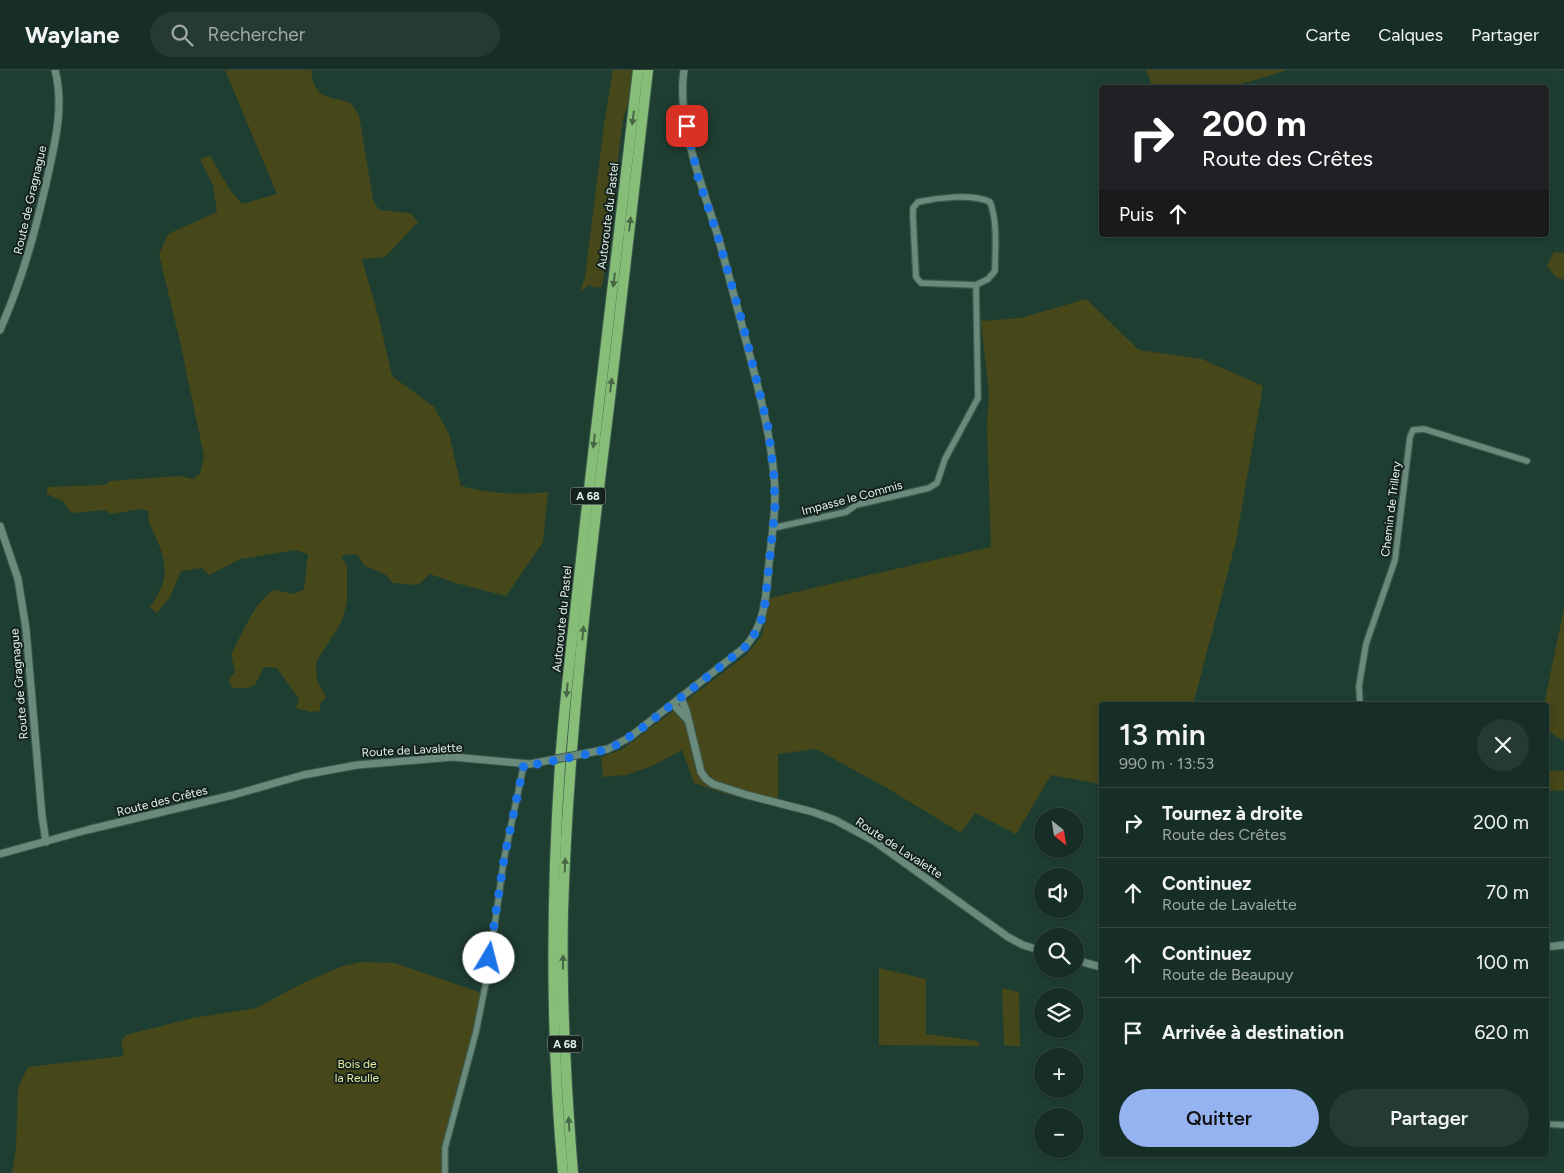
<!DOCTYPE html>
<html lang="fr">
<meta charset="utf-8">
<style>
:root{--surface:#172e26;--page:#243a32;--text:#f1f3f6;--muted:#9ea8a7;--line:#364a43;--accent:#95b2f1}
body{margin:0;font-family:Figtree,sans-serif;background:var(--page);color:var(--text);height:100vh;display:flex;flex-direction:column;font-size:19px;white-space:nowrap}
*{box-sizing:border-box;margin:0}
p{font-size:16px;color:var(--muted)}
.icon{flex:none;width:28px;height:28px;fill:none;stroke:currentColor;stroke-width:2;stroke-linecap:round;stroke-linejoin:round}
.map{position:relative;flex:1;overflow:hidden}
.drawer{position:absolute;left:1099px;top:632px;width:450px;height:455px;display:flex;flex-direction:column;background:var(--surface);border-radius:5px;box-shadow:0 2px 8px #0003,0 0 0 1px var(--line)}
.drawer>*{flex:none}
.guide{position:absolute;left:1099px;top:15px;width:450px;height:152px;border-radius:5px;box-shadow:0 2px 8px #0003,0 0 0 1px var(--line);background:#202124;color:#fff;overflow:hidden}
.needle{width:32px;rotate:150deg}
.tools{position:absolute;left:1034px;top:738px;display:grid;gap:10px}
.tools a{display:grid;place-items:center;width:50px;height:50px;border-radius:50%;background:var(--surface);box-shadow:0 2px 8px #0003,0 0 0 1px var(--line);font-size:25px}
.pin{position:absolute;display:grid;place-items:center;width:42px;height:42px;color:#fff;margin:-21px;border-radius:10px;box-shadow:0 2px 8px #0006}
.me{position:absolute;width:55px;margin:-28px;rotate:8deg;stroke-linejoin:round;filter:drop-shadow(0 0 4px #0008)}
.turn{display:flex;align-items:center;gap:18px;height:105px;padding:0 20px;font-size:22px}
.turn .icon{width:65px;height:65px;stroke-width:2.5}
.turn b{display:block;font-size:35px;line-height:42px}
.then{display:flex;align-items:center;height:48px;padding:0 20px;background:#0003;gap:10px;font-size:19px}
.round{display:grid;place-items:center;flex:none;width:52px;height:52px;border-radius:26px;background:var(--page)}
.headline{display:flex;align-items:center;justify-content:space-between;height:85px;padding:0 20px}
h1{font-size:30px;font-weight:600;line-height:38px}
.primary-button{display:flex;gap:10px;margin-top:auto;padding:10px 20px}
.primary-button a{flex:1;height:58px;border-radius:30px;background:var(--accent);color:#111;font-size:20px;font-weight:600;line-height:58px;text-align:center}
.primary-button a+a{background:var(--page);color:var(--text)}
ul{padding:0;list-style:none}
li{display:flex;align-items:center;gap:15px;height:70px;padding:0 20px;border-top:1px solid var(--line)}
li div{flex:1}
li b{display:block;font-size:19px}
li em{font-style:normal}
header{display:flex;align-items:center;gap:30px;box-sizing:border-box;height:70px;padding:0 25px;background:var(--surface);border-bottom:1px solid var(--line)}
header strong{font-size:24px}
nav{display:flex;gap:28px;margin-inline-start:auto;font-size:18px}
.search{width:350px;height:45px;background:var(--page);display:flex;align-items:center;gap:12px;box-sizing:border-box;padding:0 18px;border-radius:28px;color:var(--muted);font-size:19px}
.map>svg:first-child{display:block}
</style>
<header>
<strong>Waylane</strong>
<div class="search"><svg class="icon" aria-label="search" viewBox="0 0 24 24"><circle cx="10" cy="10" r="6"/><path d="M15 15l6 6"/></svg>Rechercher</div>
<nav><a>Carte</a><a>Calques</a><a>Partager</a></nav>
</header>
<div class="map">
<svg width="1564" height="1103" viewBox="0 0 1564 1103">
<rect width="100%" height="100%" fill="#1f3e32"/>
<g fill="#464819">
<path d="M225,0H311C315,30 326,25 351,33L359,45L373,130L379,140L410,143L418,152L385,187L362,189L379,249L392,306L434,337L449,364L461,416C489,424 519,425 548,422L543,472L506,526L459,514L430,504L418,515L393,513L386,505L364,495L358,485L352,484L341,486L347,496V533L341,553L316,592L317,611L326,627L320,634V641L311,642L296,638L299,629L277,598L264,597L255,615L247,618H233L228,610L235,602L231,584C243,563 253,533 274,520L293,524L304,520L308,484L295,480L240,489L209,505L202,498L181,501L170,527L157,543L150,537C167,513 169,498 157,470C152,458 148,454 148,441L139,439L112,444L104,440L71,443L63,431L47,424V417L105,415L110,411L179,406L193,409L200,404L204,386L181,276L159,184L168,164L217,142L213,115L200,89L210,86L230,120L242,134L277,124Z"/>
<polygon points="613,0 632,0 628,34 623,49 603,211 601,218 593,217 589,215 580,222 585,207 604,55"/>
<polygon points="1146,0 1288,0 1231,17 1153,18"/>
<polygon points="1554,182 1564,183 1564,210 1556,207 1547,196"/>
<polygon points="1086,229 1139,280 1202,289 1263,316 1236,471 1193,635 1101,635 1101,714 1051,705 1016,764 975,743 961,763 887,718 816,679 778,684 778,737 726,724 694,713 682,680 654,695 626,705 603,707 601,687 623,679 746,585 762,566 770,528 991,477 987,355 989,323 981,251 1021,248"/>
<polygon points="1564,538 1564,671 1546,660 1546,635 1544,635"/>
<polygon points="1546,700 1564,701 1564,721 1546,720"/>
<polygon points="361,892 395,893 481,923 480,936 444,1068 442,1103 12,1103 16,1079 18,1018 28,997 124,986 121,971 126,965 193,948 256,938 303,913 343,896"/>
<polygon points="879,898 926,909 926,964 978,971 980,976 879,975"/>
<polygon points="1002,918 1019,922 1020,977 1004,975"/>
</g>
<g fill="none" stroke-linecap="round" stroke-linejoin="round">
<g stroke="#3e5a4f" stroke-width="8">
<g id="minor">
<path d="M773,458L846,442L856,435L929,418L937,413L945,389L978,328L976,215L988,209L995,201C995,178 998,153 990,132C973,123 936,128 918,132L913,138V147L916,207L921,213L976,215"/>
<polyline points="1360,635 1359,616 1366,574 1395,490 1410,367 1413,360 1424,359 1527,391"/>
<polyline points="1546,1054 1564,1055"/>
<polyline points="445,1103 445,1078 476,962 488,902 504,789 524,694"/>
</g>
</g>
<g stroke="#3e5a4f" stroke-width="9">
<g id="tertiary">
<path d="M0,260C22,210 34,166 46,114C54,76 65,38 55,0"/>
<polyline points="0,456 18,509 26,559 42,746 46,772"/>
<polyline points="681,628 686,640 701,702 706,709 713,714 747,725 813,742 835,750 874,771 1008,867 1023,875 1042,881"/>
<polyline points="673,634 688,650"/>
<path d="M598,681L608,679L630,667L744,578C766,555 766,524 769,493C772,464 777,435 774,406C771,371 763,336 754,302C743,258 731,214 719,170C704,119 676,54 684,0"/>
<polyline points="0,784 87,760 233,725 303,705 357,695 453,687 530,694"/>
<polyline points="1546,877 1564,875"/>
<polyline points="1075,890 1101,897"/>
</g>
</g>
<g stroke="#3e5a4f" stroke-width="12">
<g id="motorway">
<path d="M563,1103C550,962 551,821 561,680C567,605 577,529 585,453C602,302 620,151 638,0"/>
<path d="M573,1103C566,1016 561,929 563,842C568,673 588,505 609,337C622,225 635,112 648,0"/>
</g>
</g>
<use href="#minor" stroke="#6a8b7c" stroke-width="5.5"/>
<use href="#tertiary" stroke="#6a8b7c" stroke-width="7"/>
<use href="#motorway" stroke="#86bd77" stroke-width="10"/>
<g stroke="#3e5a4f" stroke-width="9" stroke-linecap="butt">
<polyline id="tertiary-bridge" points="530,694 598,681"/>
</g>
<use href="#tertiary-bridge" stroke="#6a8b7c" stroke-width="7"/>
</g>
<defs><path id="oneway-solid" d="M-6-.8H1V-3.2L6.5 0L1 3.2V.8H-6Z" transform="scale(1.25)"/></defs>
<g fill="#476745">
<use href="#oneway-solid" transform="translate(633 48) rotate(97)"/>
<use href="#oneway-solid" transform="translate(630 154) rotate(-83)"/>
<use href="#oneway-solid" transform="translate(614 210) rotate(97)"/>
<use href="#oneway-solid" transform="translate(611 315) rotate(-83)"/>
<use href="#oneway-solid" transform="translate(594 371) rotate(97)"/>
<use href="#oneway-solid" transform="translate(583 563) rotate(-84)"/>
<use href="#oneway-solid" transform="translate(567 620) rotate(95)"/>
<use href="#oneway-solid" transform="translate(565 795) rotate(-88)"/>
<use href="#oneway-solid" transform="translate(563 892) rotate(-90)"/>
<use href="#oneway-solid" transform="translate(569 1054) rotate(-93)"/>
</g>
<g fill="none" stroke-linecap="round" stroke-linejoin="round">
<path stroke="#1a73e8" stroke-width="9" stroke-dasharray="0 16.2" d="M489,888L504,789L524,694H538L598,682L619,674L642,658L744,578C754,567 759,557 764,542L775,438L774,406L768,357L743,255L718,167L698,107L687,56"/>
</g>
<g text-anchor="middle" stroke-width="4" stroke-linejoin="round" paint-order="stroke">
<g fill="#14211c" stroke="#a4b3ac" stroke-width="1">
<rect x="570.5" y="417.5" width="35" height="17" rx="4"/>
<rect x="547.5" y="965.5" width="35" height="17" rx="4"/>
</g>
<g font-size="11" font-weight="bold" fill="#e1f2ea">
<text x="588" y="430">A 68</text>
<text x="565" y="978">A 68</text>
</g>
<g font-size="12" fill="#e1f2ea" stroke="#14211c">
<text transform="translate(30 130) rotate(-77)" y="4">Route de Gragnague</text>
<text transform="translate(608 146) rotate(-83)" y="4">Autoroute du Pastel</text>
<text transform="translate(852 428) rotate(-15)" y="4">Impasse le Commis</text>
<text transform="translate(1391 439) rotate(-83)" y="4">Chemin de Trillery</text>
<text transform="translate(562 549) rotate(-84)" y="4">Autoroute du Pastel</text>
<text transform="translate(19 614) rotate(-95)" y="4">Route de Gragnague</text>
<text transform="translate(412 680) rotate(-3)" y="4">Route de Lavalette</text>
<text transform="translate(162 731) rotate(-14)" y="4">Route des Crêtes</text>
<text transform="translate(899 778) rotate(33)" y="4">Route de Lavalette</text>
</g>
<g font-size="12" fill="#e4ea9d" stroke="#14211c">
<text x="357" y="998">Bois de<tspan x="357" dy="14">la Reulle</tspan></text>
</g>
</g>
</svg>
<div class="tools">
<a><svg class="needle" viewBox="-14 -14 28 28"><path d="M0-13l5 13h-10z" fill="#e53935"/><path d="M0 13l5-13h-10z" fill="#9ea8a7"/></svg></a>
<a><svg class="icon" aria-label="sound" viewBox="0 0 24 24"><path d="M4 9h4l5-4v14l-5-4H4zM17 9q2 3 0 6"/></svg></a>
<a><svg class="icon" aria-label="search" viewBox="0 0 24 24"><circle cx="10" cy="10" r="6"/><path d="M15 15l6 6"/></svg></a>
<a><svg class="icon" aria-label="layers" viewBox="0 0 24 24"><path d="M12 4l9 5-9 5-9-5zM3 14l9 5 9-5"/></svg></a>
<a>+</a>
<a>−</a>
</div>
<div class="pin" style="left:687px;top:56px;background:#d93025"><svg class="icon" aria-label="arrive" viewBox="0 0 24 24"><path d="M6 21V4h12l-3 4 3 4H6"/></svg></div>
<svg class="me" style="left:489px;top:888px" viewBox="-20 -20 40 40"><circle r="19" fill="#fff"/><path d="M0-13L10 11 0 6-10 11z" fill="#1a73e8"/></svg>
<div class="guide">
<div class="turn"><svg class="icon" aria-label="right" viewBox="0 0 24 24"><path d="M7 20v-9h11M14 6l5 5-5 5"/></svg><div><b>200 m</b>Route des Crêtes</div></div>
<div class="then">Puis<svg class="icon" aria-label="ahead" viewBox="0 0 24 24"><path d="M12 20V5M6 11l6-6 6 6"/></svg></div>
</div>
<section class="drawer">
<div class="headline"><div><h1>13 min</h1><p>990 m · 13:53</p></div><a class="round"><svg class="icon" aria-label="close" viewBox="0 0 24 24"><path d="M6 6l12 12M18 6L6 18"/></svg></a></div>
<ul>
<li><svg class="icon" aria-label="right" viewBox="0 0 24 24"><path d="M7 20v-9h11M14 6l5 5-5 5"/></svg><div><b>Tournez à droite</b><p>Route des Crêtes</p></div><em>200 m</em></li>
<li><svg class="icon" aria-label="ahead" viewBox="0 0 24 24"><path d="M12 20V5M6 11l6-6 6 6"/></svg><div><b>Continuez</b><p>Route de Lavalette</p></div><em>70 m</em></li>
<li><svg class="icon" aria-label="ahead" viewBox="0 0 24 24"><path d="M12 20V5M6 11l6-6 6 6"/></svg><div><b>Continuez</b><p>Route de Beaupuy</p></div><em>100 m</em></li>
<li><svg class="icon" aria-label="arrive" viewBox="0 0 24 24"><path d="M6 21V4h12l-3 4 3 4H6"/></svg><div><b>Arrivée à destination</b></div><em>620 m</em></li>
</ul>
<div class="primary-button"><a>Quitter</a><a>Partager</a></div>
</section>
</div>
